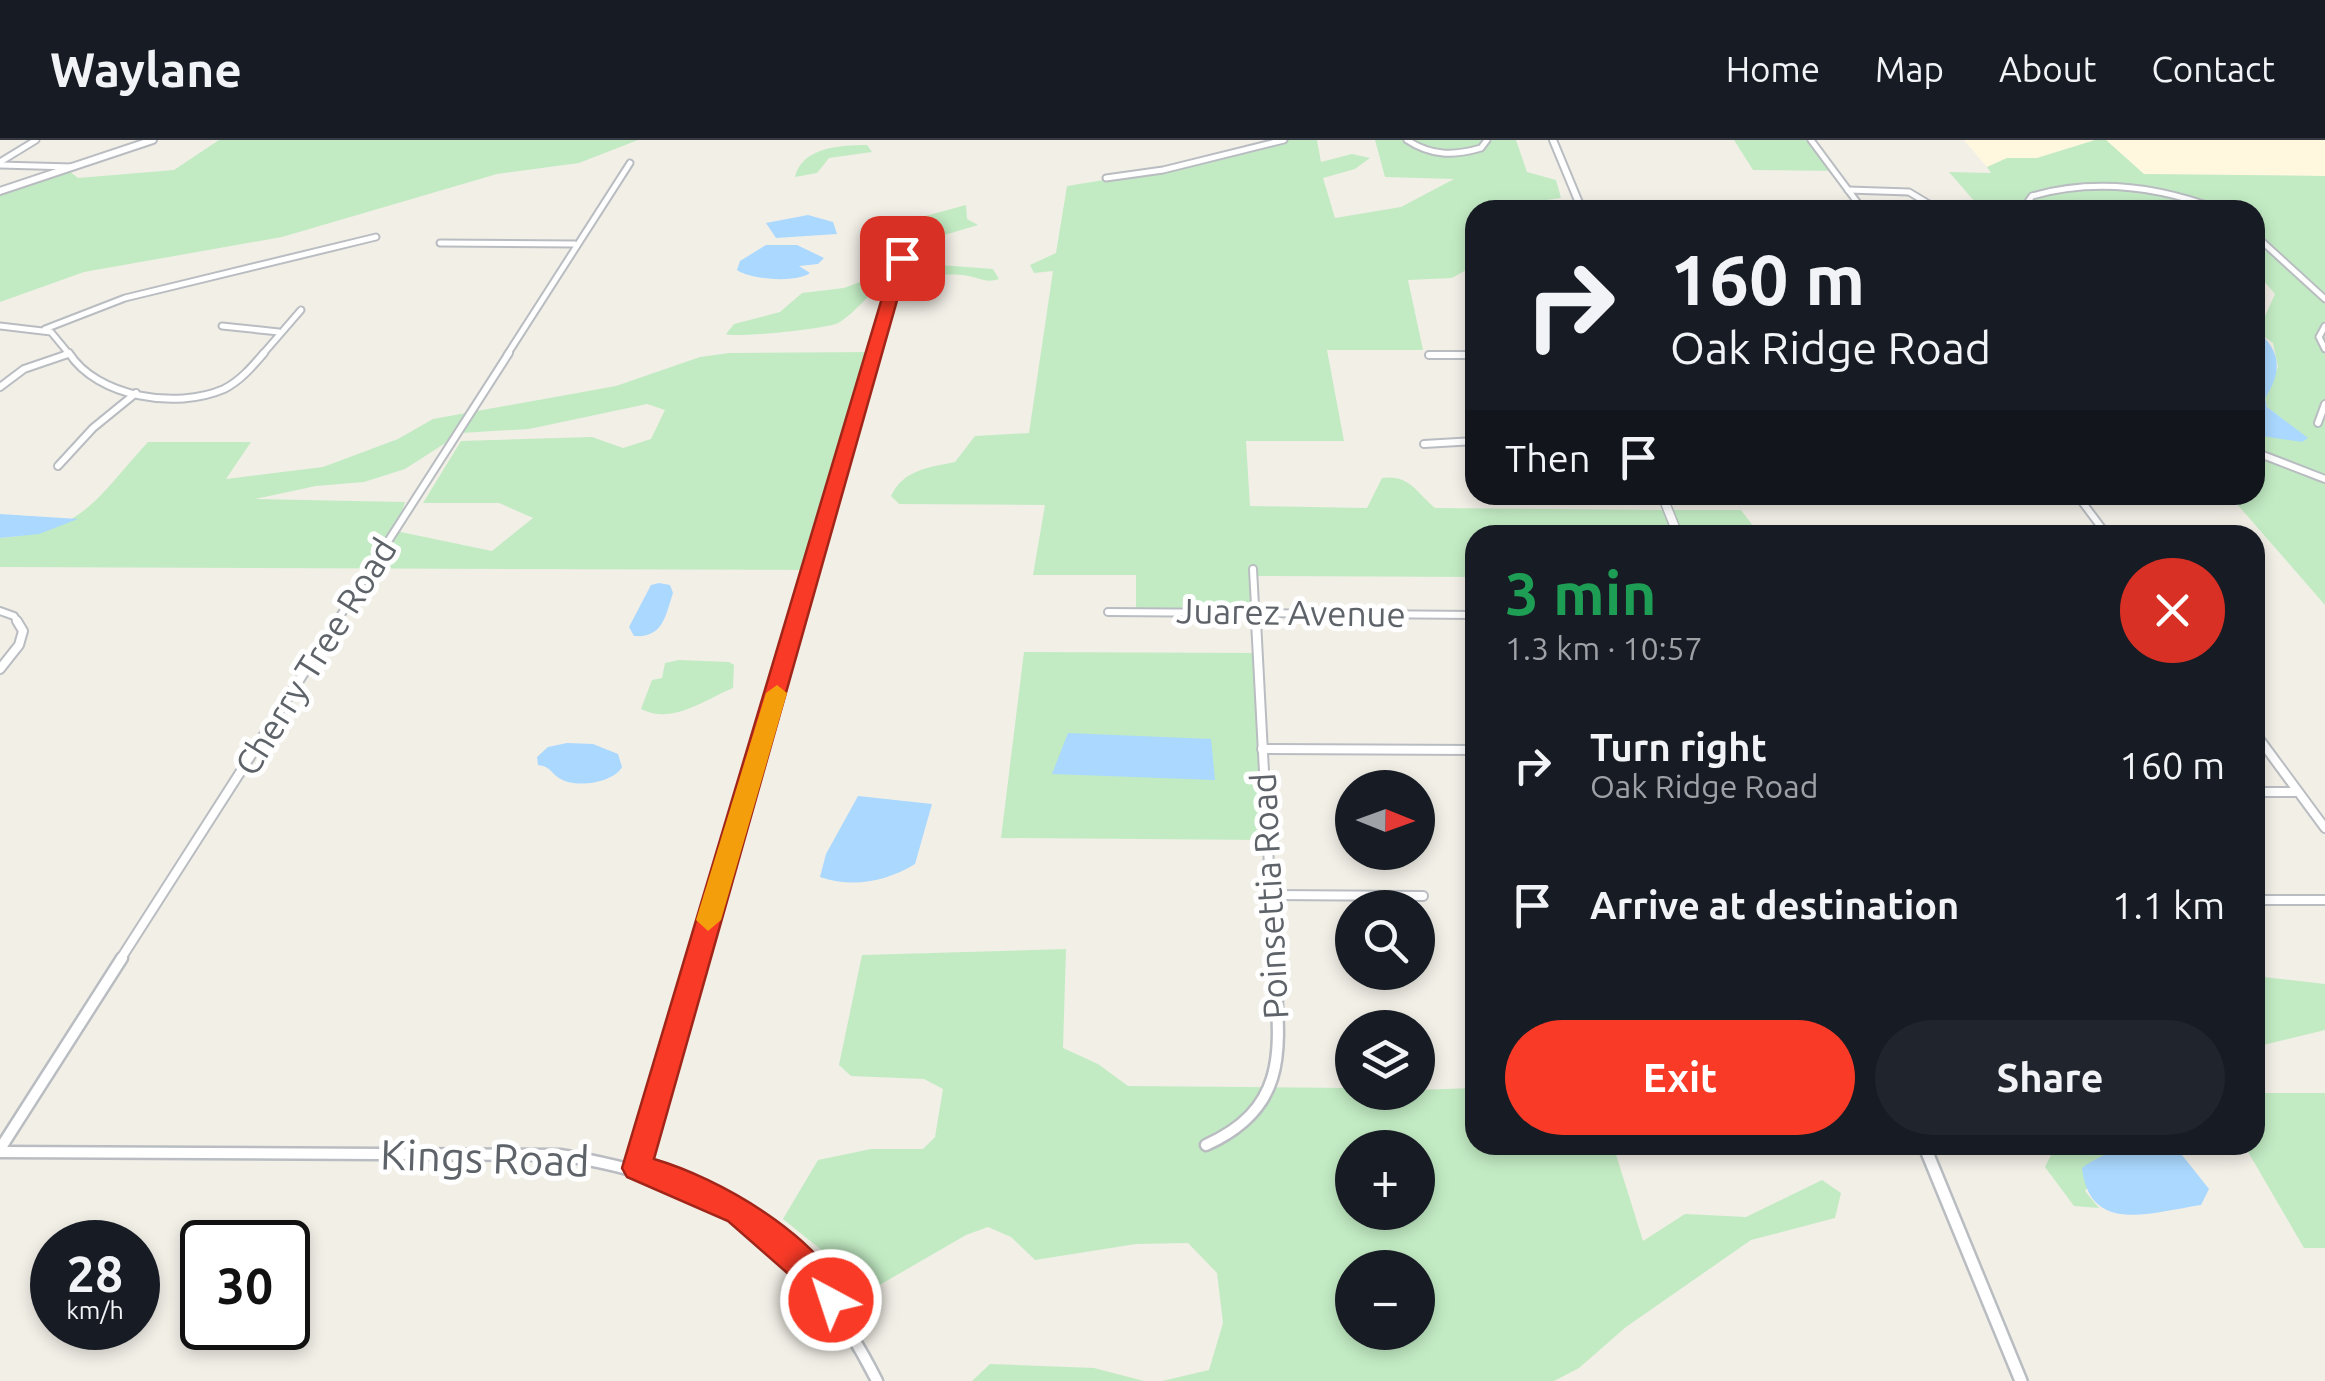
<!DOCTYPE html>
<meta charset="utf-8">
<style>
:root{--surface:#171b24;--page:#20242c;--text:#f1f3f6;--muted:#9ea1a6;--line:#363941;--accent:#f83a27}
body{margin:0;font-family:Ubuntu,sans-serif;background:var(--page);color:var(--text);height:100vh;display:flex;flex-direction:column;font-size:38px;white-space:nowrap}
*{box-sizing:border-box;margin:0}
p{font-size:32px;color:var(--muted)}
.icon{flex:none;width:55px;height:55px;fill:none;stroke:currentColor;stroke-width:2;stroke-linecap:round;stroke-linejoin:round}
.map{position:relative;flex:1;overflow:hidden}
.side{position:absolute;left:1465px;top:385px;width:800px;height:630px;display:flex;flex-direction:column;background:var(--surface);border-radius:30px;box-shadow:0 5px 15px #0003}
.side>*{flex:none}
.guide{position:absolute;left:1465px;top:60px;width:800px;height:305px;border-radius:30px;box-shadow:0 5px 15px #0003;background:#171b24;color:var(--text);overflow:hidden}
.needle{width:65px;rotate:91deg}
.controls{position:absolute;left:1335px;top:630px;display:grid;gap:20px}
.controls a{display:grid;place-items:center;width:100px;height:100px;border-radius:50%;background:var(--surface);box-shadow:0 5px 15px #0003;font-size:50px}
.speed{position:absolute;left:30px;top:1080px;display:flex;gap:20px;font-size:50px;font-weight:700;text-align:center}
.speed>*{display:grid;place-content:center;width:130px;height:130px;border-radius:50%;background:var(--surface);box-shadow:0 5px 15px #0003;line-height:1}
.speed small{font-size:25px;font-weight:400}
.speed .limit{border:5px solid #111;border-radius:15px;background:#fff;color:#111}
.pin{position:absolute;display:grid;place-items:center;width:85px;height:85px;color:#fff;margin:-42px;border-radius:20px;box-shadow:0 5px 15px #0006}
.me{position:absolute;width:110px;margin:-55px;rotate:320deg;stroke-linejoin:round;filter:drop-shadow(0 0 8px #0008)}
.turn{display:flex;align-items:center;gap:35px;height:210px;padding:0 40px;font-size:45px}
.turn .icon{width:130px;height:130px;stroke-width:2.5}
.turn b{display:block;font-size:70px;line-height:85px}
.then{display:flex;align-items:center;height:95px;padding:0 40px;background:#0003;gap:20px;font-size:38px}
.round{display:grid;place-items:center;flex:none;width:105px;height:105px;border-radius:52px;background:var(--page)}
.headline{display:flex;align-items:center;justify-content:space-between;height:170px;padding:0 40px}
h1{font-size:60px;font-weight:700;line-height:75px;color:#1e9e55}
.primary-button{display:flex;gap:20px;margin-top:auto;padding:20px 40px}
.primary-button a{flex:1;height:115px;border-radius:60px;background:var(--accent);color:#fff;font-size:40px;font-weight:700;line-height:115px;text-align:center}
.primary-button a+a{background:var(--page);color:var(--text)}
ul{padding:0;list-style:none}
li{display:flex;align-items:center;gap:30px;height:140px;padding:0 40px}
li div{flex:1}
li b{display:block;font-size:38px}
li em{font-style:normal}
header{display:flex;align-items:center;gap:60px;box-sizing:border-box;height:140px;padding:0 50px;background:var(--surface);border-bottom:2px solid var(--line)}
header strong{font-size:48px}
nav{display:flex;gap:55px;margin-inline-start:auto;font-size:35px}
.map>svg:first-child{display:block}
</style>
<header>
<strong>Waylane</strong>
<nav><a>Home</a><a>Map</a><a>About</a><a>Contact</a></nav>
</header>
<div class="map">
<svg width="2325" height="1241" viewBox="0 0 2325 1241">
<rect width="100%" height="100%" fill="#f2efe7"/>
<g fill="#fff8df">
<polygon points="1964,0 2095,0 2037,18 2007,18 1987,27"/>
<polygon points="2106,0 2325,0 2325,36 2143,34"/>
</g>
<g fill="#c2ebc3" fill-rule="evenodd">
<polygon points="219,0 638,0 579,23 497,34 282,97 84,132 0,162 0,52 68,30 78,38 174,30"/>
<path d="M1284,0H1317L1321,22L1352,14L1370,18L1355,29L1323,38L1335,78L1401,67L1454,39L1385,37L1375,0H1516L1527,32L1556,40L1561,58L1475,70V125L1452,138L1408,140L1423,210H1327L1344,301H1246L1250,366L1367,368L1382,338C1409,334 1416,352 1435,368L1664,370L1674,395H1475V437L1257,436V470L1136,468V435H1033L1045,365L899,364L891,356C904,329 928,328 955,322L975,296L1029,293L1053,131L1034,133L1030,125L1056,113L1067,46L1172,29Z"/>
<polygon points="1734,0 1812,0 1835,31 1753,30"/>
<polygon points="2095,0 2106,0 2144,34 2325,36 2325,465 2229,355 2255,355 2255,295 2307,298 2267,267 2265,258 2278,227 2273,203 2255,190 2255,176 2265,176 2275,154 2255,131 2255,70 1982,70 1949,32 1991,33 1987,27 2007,18 2037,18"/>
<path d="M867,5L872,12L829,18L817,33L795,37C802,7 841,5 867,5Z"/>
<polygon points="966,65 967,79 978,85 938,97 915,92 918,78"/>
<path d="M940,125L993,129L999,139C985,144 976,136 962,135C943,133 911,136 893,142C868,150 859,171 838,183C827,189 735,198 726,194L734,184L780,172L802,153L844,148L897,128Z"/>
<path d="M873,212L810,430L0,427V398C85,390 94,361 148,302H251L226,339L323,327L398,299L433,279L616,246L700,217L729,213ZM647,264L665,270L651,299L623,308L592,297L461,301L423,363H499L533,378L492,411L396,391L405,362L255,359L316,346L364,342L405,329L461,293L529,289Z"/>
<polygon points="1672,370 1741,370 1760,395 1682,395"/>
<polygon points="1024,512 1259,513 1267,700 1001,698"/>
<path d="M679,520L729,522L734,525L733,548C704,560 672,585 641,569L652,540L662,538L665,523Z"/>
<path d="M1066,809L1063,908L1098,924L1128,946L1352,948V952L1475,948V1005H1613L1643,1101L1685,1074L1746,1077L1822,1040L1841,1053L1835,1078L1751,1100L1626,1187L1579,1228L1554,1241H1162L1209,1230L1223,1183L1217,1133L1188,1103L1136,1104L1035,1120L1011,1097L988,1087L966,1095L871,1150L783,1079L818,1020L871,1009H923L935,997L943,949L924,939L851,936L839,925L862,815ZM1352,1008H1418V1072H1352ZM1352,1128H1418V1192H1352Z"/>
<polygon points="2255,836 2325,844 2325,890 2255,907"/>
<polygon points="2255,953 2325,953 2325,1108 2304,1108 2244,1005 2255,1005"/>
<polygon points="2056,1005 2134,1005 2119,1006 2085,1051 2099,1068 2074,1066 2045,1027"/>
<polygon points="990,1224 1094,1228 1144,1241 972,1241"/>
</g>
<g fill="#aad8ff">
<polygon points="808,75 833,82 837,94 776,98 766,83"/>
<path d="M766,105H797L824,118L818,124L799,126L810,133C796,143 752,140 737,130L740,121Z"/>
<path d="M2255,190C2281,209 2283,231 2265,258L2267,267L2308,298L2302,302L2255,295Z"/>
<polygon points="0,374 78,379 39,394 0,398"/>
<path d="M659,443L670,445L673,453C665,477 663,498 634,496L629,487L651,445Z"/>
<polygon points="1068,593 1211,599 1215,640 1052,634"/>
<path d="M567,603L593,604L618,614L622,627C613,643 575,649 559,638C549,631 551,627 538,625L537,617L548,607Z"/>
<path d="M858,656L932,664L915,724C885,742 853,748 820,737L826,714Z"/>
<path d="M2174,1005L2209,1049L2201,1065C2152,1072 2090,1096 2082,1028C2113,1006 2137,1005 2174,1005Z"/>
</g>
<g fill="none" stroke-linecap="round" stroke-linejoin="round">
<g stroke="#b9bdc1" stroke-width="9">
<g id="minor-far3">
<path d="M1407,0C1431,16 1454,16 1481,8L1487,0"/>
<polyline points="1811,0 1863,70"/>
<polyline points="0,22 36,0"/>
<polyline points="0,25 72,27"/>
<polyline points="1106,38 1163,30 1284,0"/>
<polyline points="1848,50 1909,52 1939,70"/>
<path d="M2022,70L2032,56C2095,38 2160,47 2220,70"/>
<polyline points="2255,95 2325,159"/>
<polyline points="440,103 575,104"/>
<polyline points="0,186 51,192 70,215"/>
<polyline points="222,186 279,192"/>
<polyline points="2325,186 2319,197 2325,209"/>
<polyline points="45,189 125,158 376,97"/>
<polyline points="64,215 68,214"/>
<polyline points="262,215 301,170"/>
<polyline points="507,215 630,23"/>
<polyline points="874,215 908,98"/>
<polyline points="1429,215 1475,215"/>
</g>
</g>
<g stroke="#b9bdc1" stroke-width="10">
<g id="minor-far2">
<path d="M69,213C97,257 176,270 224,249C240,241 252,227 264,213"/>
<polyline points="1429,215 1475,215"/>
<polyline points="0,247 24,229 68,214"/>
<polyline points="2318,283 2325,264"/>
<polyline points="1424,304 1475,301"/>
<polyline points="2255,312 2325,339"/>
<polyline points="58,326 93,288 136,253"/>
<polyline points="2077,355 2107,395"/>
<polyline points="1253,429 1256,484"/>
<polyline points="2255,465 2260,465"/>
<polyline points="0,471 14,476 19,484"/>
<polyline points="1108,472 1475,475"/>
<polyline points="335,484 509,213"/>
<polyline points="795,484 874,213"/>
</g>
</g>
<g stroke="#b9bdc1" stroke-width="12">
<g id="minor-far1">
<polyline points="1256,481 1274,820"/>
<polyline points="0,529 19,505 23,491 17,481"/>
<polyline points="2255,593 2325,688"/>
<polyline points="1262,609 1475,610"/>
<polyline points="2255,652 2295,652"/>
<polyline points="1271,755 1423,756"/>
<polyline points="2255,760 2325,760"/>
<polyline points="120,820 337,481"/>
<polyline points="697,820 796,481"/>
</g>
</g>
<g stroke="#b9bdc1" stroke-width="15">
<g id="minor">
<path d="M1206,1005C1295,965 1278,900 1274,818"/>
<polyline points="0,1009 122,818"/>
<path d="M0,1012L560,1015C715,1039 806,1100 877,1241"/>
<polyline points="637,1027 698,818"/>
</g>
</g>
<g stroke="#b9bdc1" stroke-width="10">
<g id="tertiary-far2">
<polyline points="1553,0 1582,70"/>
<polyline points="0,51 153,0"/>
</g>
</g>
<g stroke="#b9bdc1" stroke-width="11">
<polyline id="tertiary-far1" points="1662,355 1678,395"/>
</g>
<g stroke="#b9bdc1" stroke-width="16">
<polyline id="tertiary" points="1924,1005 2021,1241"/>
</g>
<use href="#minor-far3" stroke="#fff" stroke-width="5"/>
<use href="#minor-far2" stroke="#fff" stroke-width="6"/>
<use href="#minor-far1" stroke="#fff" stroke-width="8"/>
<use href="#minor" stroke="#fff" stroke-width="10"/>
<use href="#tertiary-far2" stroke="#fff" stroke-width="6"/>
<use href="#tertiary-far1" stroke="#fff" stroke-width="8"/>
<use href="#tertiary" stroke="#fff" stroke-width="11"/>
</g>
<path fill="#f83a27" stroke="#a12619" stroke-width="2.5" d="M902,114L909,118L654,1019C719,1038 819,1095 847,1160L842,1172L831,1176L820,1172L793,1138L728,1081L627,1037L622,1028L894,118Z"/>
<polygon fill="#f59e0b" points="777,545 787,553 721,780 708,791 696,780 766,553"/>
<g text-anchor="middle" stroke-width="10" stroke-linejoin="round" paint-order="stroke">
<g font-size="35" fill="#5e6369" stroke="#fff">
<text transform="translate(1291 473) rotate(1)" y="12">Juarez Avenue</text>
<text transform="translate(316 517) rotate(-58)" y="12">Cherry Tree Road</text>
<text transform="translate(1270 756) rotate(-93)" y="12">Poinsettia Road</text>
</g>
<g font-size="42" fill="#5e6369" stroke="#fff">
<text transform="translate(485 1018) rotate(2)" y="15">Kings Road</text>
</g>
</g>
</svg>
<div class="controls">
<a><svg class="needle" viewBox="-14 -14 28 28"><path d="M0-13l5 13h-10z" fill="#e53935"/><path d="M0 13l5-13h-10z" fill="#9ea1a6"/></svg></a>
<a><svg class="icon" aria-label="search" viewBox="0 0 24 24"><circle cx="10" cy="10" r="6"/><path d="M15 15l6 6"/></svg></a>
<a><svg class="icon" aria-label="layers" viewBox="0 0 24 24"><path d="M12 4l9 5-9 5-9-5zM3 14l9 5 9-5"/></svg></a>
<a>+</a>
<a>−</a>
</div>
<div class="speed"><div>28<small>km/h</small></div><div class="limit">30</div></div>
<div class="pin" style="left:902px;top:118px;background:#d93025"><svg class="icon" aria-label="arrive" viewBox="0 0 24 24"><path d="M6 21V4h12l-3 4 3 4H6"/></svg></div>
<svg class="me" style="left:831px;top:1160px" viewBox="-20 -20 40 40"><circle r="17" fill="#f83a27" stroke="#fff" stroke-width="3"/><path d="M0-11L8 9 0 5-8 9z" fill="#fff"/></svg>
<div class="guide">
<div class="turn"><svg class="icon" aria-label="right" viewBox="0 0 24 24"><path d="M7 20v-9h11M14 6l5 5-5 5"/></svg><div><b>160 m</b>Oak Ridge Road</div></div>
<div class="then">Then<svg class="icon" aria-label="arrive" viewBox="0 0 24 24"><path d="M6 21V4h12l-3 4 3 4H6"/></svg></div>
</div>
<section class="side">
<div class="headline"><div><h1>3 min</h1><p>1.3 km · 10:57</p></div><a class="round" style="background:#d93025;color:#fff"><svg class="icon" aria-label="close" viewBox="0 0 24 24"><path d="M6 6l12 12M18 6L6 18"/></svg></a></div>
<ul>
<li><svg class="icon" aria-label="right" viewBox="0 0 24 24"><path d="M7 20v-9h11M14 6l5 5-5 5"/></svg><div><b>Turn right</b><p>Oak Ridge Road</p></div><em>160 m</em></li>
<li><svg class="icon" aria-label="arrive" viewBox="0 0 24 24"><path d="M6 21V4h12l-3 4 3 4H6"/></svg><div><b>Arrive at destination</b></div><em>1.1 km</em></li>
</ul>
<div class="primary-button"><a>Exit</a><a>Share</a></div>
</section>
</div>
